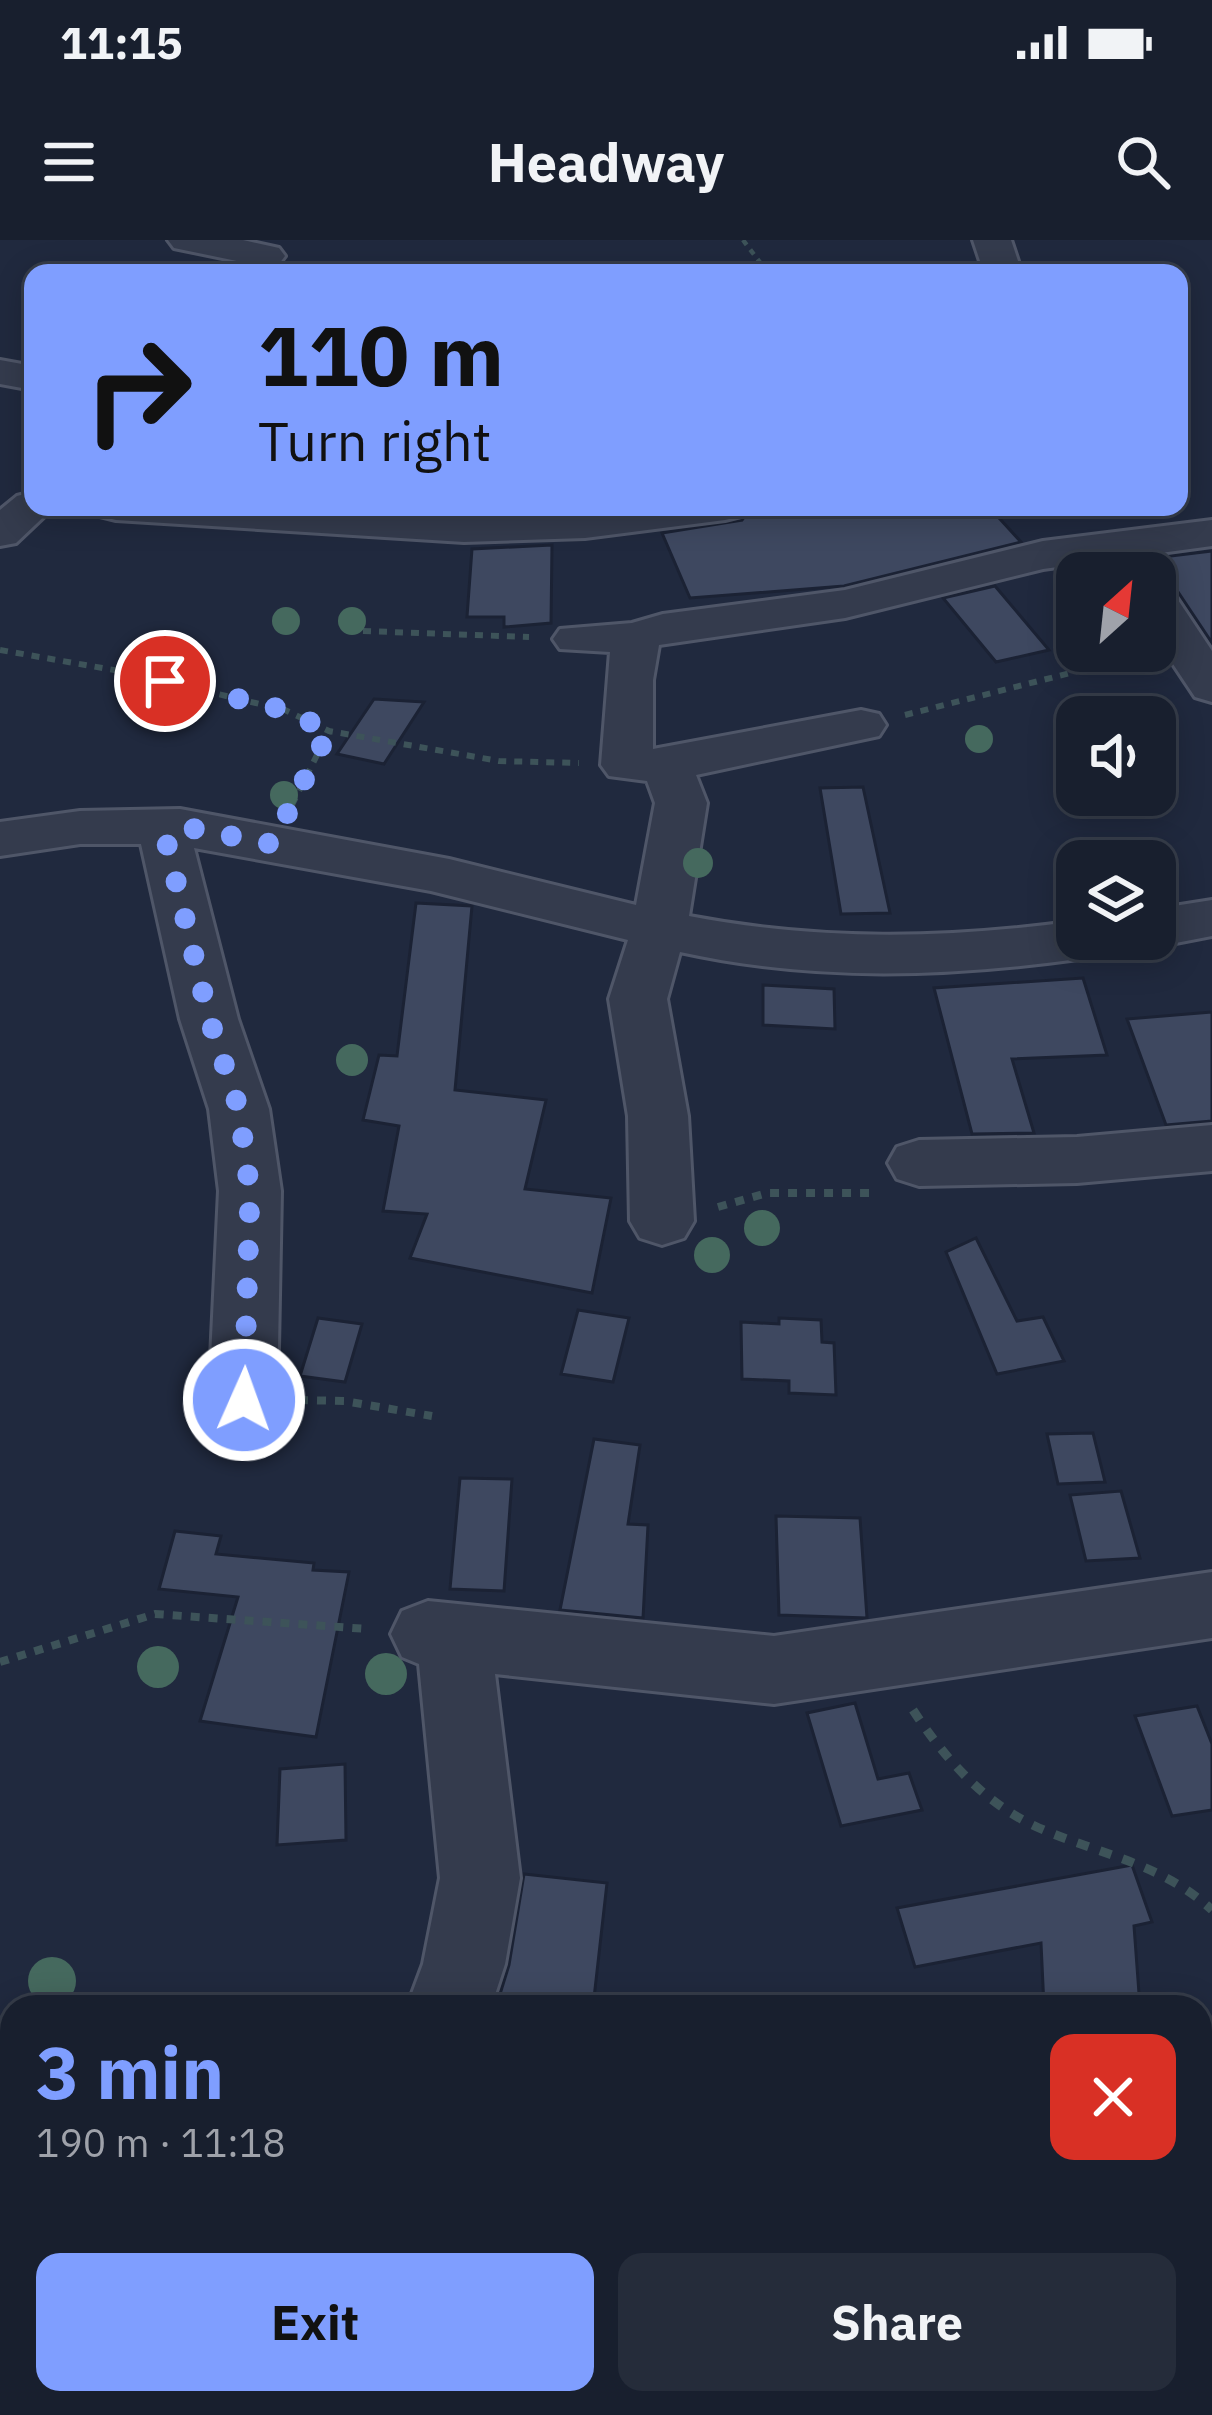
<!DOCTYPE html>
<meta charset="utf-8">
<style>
:root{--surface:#181f2e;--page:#252c3a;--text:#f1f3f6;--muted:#9fa2aa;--line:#363d4a;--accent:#7f9eff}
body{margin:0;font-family:"IBM Plex Sans",sans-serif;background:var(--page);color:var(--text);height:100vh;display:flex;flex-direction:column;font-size:45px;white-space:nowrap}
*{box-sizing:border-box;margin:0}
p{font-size:39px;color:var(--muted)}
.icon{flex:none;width:66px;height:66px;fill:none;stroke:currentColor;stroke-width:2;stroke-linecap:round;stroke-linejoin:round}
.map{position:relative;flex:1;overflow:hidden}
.side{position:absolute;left:0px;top:1755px;width:1212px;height:420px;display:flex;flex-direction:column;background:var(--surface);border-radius:36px 36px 0 0;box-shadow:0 6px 30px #0003,0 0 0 3px var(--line)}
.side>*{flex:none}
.top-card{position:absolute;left:24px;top:24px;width:1164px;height:252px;border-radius:24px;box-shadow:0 6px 30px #0003,0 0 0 3px var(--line);background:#7f9eff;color:#111;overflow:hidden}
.needle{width:78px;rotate:27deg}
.tools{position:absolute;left:1056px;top:312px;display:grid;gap:24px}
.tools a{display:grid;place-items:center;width:120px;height:120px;border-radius:24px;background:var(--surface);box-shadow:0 6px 30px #0003,0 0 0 3px var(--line);font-size:60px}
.pin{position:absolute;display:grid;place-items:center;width:102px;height:102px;color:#fff;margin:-51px;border:6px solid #fff;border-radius:50%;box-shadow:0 3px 12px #0007}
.me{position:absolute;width:132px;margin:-66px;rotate:2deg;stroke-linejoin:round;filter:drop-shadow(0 0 9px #0008)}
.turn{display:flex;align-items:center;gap:42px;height:252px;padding:0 36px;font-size:54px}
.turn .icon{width:156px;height:156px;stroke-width:2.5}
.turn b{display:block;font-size:84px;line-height:102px}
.round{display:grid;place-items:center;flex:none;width:126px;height:126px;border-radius:24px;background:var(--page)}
.head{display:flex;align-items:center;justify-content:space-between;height:204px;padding:0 36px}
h1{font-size:72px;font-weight:700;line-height:90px;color:var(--accent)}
.action{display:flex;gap:24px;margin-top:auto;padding:24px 36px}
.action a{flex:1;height:138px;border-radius:24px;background:var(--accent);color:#111;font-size:48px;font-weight:700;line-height:138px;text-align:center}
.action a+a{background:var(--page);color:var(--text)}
.status{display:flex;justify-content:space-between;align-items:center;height:84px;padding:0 60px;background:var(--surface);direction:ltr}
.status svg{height:33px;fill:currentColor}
header{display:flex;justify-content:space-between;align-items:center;height:156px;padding:0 36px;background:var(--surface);font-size:54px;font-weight:700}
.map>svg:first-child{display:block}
</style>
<div class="status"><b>11:15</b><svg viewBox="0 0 49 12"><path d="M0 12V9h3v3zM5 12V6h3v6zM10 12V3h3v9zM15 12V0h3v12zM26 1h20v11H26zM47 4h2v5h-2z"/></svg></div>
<header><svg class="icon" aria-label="menu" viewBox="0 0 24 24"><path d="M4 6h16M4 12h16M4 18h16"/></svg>Headway<svg class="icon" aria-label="search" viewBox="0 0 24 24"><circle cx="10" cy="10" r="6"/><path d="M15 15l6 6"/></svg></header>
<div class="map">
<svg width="1212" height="2175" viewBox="0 0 1212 2175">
<rect width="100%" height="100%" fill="#20293e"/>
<g fill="#3e4860" stroke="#1b2234" stroke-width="3">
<polygon points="751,267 989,267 1021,302 844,346 690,358 662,293 742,280"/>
<polygon points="552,305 551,383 504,387 504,377 467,377 472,309"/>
<polygon points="1212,311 1212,403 1176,349 1164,344 1146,319"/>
<polygon points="995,346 1049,410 996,422 943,358"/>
<polygon points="374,459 424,462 384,524 337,514"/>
<polygon points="863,547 890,673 841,674 820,548"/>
<polygon points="416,663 472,666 455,850 546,860 525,949 611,958 592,1053 410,1018 427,974 383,971 399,886 363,880 379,815 397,816"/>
<polygon points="1083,738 1107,815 1012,819 1034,893 972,894 934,748"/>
<polygon points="763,745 834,749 835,789 763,785"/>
<polygon points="1212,772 1212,881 1166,885 1127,779"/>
<polygon points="976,998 1017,1081 1043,1077 1064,1121 997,1134 946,1012"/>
<polygon points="578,1070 629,1078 613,1142 561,1134"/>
<polygon points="318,1078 362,1084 345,1142 300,1136"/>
<polygon points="779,1078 821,1080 822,1102 834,1103 836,1155 789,1153 789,1141 742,1139 741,1082 779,1084"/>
<polygon points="1093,1193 1105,1242 1058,1244 1047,1194"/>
<polygon points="594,1199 640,1205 628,1284 648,1285 643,1378 560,1370"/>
<polygon points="460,1238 512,1239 504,1351 450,1349"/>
<polygon points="1121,1251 1140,1318 1086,1321 1070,1255"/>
<polygon points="776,1276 860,1278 867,1378 779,1375"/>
<polygon points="175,1291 221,1296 216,1314 314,1323 313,1330 349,1332 316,1497 200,1481 238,1357 159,1349"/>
<polygon points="855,1463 878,1539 909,1533 922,1570 841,1586 807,1473"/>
<polygon points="1197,1466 1212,1504 1212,1570 1172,1576 1135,1476"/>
<polygon points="345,1524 346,1600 277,1605 280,1529"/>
<polygon points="1132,1625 1152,1682 1134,1686 1140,1767 1044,1767 1041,1703 915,1727 897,1668"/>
<polygon points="524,1634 607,1643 593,1767 496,1767 509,1725"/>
</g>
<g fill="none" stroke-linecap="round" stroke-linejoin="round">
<g stroke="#4f5668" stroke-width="6">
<g id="minor">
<polygon points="168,0 243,0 279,8 285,16 279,24 266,27 174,8"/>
<polygon points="973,0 1011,0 1022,33 984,33"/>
<polygon points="0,120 33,126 33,150 0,144"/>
<polygon points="33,252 33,267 54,267 16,303 0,306 0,270 17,256"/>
<polygon points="94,267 328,267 464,276 621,267 747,267 741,276 725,280 585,298 464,302 116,280 100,276"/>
<path d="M1212,280V306L1043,329L845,378L659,405L653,440V509L861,470L879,474L886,485L879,496L696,535L707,563L689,676C820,701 945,699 1077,681V699H1114L1106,712L1086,718C949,737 816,742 680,712L667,759L688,876L694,981L684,998L662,1005L640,998L630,981L628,876L609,759L628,700L431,651L194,608L238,779L269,869L281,951L277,1160L267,1180L243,1188L219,1180L209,1160L219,951L209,869L180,779L141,604H80L0,616V582L80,571L180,569L449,619L636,665L655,563L647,541L609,536L601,525L610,412L560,409L553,399L560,389L632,383L663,374L845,350L1043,301Z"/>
<polygon points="1155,347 1172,351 1212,411 1212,462 1195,457 1155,397"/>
<polygon points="1212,660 1212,696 1155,707 1134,699 1155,699 1155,669"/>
<polygon points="1212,885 1212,931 1077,943 919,946 897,939 888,923 897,907 919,900 1077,897"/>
<polygon points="1212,1332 1212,1398 774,1464 495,1434 520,1638 505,1724 491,1767 407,1767 423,1724 440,1638 419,1424 402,1417 391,1394 402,1371 428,1361 774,1396"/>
<polygon points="223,2163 318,2163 313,2175 218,2175"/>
</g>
</g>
<polyline stroke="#3d5359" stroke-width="4.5" stroke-dasharray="6 6" stroke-linecap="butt" points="743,0 768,33"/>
<g stroke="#3d5359" stroke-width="6" stroke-dasharray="8 8" stroke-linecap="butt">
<polyline points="363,391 529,397"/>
<polyline points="0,410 125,432 285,470 329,491 499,521 579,523"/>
<polyline points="905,475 1141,415"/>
<polyline points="292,565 329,491"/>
</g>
<g stroke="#3d5359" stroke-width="8" stroke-dasharray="9 9" stroke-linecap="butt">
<polyline points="718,967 767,953 875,953"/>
<polyline points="299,1160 344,1161 432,1176"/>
<polyline points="0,1422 155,1374 368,1389"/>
</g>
<path stroke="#3d5359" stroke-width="9" stroke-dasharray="12 12" stroke-linecap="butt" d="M913,1470C945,1519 985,1564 1039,1588C1101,1615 1161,1623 1212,1670"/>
<use href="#minor" fill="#343b4d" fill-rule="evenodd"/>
</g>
<g fill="#45695e">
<circle cx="286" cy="381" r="14"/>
<circle cx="352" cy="381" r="14"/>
<circle cx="979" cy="499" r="14"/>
<circle cx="284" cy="555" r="14"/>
<circle cx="698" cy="623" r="15"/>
<circle cx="352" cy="820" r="16"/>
<circle cx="762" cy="988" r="18"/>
<circle cx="712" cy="1015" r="18"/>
<circle cx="158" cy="1427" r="21"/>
<circle cx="386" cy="1434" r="21"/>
<circle cx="52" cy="1741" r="24"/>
</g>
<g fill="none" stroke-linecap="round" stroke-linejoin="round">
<polyline stroke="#7f9eff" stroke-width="21" stroke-dasharray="0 37.8" points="165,441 285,470 329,491 272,604 180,586 167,604 209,778 239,869 250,951 244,1160"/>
</g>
</svg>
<div class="tools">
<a><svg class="needle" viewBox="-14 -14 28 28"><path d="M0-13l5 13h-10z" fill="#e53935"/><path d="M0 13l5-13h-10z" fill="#9fa2aa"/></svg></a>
<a><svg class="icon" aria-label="sound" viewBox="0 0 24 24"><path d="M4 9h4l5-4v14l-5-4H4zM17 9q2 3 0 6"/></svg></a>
<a><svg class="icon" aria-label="layers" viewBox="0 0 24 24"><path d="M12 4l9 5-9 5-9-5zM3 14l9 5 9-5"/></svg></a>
</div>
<div class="pin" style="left:165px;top:441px;background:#d93025"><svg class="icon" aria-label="arrive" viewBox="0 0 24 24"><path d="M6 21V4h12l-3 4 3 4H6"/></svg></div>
<svg class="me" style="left:244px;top:1160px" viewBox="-20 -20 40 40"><circle r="17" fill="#7f9eff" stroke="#fff" stroke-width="3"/><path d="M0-11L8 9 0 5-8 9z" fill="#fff"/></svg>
<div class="top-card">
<div class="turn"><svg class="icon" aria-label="right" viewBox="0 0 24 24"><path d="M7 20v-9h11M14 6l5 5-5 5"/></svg><div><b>110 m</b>Turn right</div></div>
</div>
<section class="side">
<div class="head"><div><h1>3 min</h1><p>190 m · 11:18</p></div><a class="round" style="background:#d93025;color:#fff"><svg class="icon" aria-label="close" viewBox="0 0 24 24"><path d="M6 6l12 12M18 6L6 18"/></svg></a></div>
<div class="action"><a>Exit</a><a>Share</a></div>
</section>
</div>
